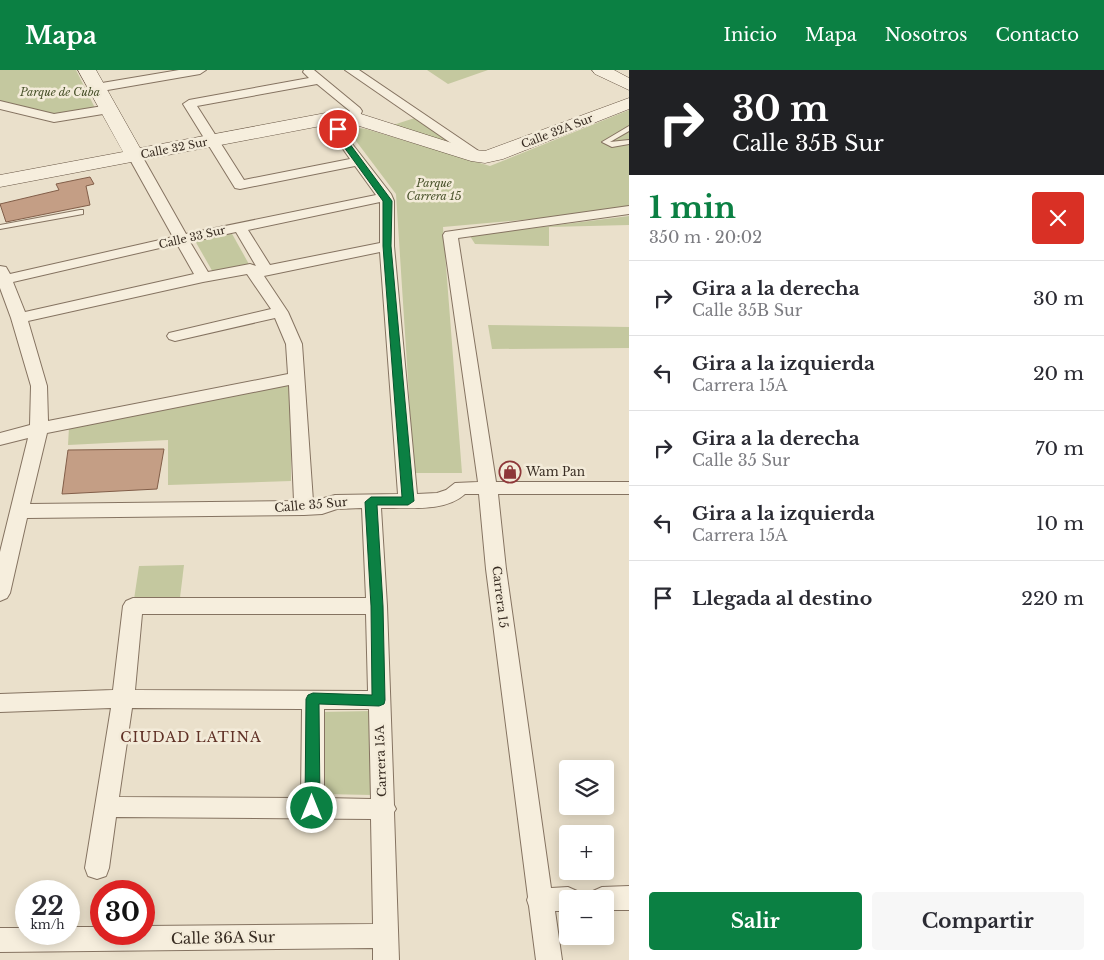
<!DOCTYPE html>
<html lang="es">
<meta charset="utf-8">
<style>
:root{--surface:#fff;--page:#f7f7f7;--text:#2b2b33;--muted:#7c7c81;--line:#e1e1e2;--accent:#0b8043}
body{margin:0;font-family:"Libre Baskerville",serif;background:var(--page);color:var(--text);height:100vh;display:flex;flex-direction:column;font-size:19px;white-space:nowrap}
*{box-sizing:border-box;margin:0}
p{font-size:16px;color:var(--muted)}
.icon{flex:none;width:28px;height:28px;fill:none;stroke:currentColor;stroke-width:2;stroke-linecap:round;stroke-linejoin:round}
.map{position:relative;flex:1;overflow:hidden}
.drawer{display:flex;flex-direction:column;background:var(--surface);width:475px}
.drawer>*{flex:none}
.top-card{background:#202124;color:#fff;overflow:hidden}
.controls{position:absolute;left:559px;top:690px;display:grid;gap:10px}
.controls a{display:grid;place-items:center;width:55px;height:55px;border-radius:5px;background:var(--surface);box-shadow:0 2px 12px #0003;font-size:25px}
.speed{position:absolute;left:15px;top:810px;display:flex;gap:10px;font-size:25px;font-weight:700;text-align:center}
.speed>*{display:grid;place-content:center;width:65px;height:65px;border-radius:50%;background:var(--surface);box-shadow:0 2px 12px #0003;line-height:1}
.speed small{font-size:12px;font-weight:400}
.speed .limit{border:8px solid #d22;background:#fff;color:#111}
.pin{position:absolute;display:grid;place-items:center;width:42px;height:42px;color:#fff;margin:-21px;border:2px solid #fff;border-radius:50%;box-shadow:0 1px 5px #0007}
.me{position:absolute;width:55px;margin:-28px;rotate:0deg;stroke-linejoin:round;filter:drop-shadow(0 0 4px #0008)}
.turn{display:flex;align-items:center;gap:18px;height:105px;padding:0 20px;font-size:22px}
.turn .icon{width:65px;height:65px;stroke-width:2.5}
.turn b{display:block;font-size:35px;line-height:42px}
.round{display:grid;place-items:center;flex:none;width:52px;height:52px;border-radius:5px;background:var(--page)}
.headline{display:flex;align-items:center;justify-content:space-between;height:85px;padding:0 20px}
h1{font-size:30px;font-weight:700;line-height:38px;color:var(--accent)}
.cta{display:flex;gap:10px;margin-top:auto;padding:10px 20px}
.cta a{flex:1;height:58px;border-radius:5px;background:var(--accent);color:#fff;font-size:20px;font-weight:700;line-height:58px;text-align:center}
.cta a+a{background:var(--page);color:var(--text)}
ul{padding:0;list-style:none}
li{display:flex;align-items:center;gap:15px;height:75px;padding:0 20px;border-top:1px solid var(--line)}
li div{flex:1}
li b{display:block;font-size:19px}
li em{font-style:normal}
header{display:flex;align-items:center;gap:30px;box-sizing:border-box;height:70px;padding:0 25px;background:var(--accent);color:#fff}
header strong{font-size:24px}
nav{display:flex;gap:28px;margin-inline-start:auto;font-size:18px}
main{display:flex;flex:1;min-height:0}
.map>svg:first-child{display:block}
</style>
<header>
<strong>Mapa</strong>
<nav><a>Inicio</a><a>Mapa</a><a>Nosotros</a><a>Contacto</a></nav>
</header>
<main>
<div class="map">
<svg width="629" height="890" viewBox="0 0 629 890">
<rect width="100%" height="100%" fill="#eae0cb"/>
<g fill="#c4c89f">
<polygon points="0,0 76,0 95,38 57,45 0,32"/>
<polygon points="427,0 488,0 448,14"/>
<path d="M629,40V136L566,146L443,157L462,403H414L396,124L350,63C354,57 360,58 366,59L490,96Z"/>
<polygon points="421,46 463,77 393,55"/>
<polygon points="629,146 629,155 549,157 549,176 475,174 470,166"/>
<polygon points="231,162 250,196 214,204 194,169"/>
<polygon points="488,255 629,257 629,278 492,279"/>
<polygon points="291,315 291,411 168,415 168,370 68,375 69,357"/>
<polygon points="184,495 179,536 133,536 139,496"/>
<polygon points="372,641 372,725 323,724 320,642"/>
</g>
<g fill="#c49e85" stroke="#825e49">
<polygon points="90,107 94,114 86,116 90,135 6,152 0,134 59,120 56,114"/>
<polygon points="164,379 157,419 62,424 68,380"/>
</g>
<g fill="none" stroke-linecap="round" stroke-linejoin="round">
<g stroke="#857361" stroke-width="2">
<g id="lane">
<polygon points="629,56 629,61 610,72 629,70 629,74 612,77 602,72"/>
<polygon points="80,140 83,140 83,144 0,159 0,155"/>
</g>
</g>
<g stroke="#857361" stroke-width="2">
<g id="street">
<polygon points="179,0 206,0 200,4 96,22 90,18 96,14"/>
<path d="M304,0H314L360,38L362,41L358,51L354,52L349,50L343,62L391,124L394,131V176L417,424L437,423L446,420L455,413L478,412L443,165L445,162L629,136V144L458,168L496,412H629V424H498L506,499L551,818L568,817L577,821L580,829H568V841H555L562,890H536L529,836L527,830L528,827L486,499L479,424H465C444,443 407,437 381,438L387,536L394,735L396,739L394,742L399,890H373V878L0,882V858H26V864H69V857H101V864H144V856L373,854L371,749L116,747L109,798L106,806L97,809L88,806L85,798L111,638L0,642V624L113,620L123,536L126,531L133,528H366L362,438L337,439L322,444L304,445L27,448L10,523L7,528L0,531V482L28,368L0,375V363L30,355L31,316L11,248L0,218V196L6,197L10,204L173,167L128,86L135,82L142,86L186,164L376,125L355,96L240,119L235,118L183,34L189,30L309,8L303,2ZM317,14L350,41L348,46L343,44L339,45L331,62L350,89L244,110L197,36ZM380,132V173L270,195L248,160ZM236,162L256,196L250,194L208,202L190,172ZM177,174L194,204L25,242L13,212ZM380,182L398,424L335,425L313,431L302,274L288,242L264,206ZM247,204L271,239L169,263L167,266L169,269L175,271L275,248L286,274L288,304L48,351L47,316L28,251L203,212ZM289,315L294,431L30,434L47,363ZM142,544H366L368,621L135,620ZM132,638L302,639L301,728L119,727ZM324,639H369L371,729L324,728Z"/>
<polygon points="345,0 359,0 486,86 479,90 474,89"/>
<polygon points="0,31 54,44 109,35 115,39 109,43 54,52 0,39"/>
<polygon points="629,816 629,840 605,840 605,829 590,829 593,821 602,817"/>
</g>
</g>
<g stroke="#675544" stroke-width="1">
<g id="secondary">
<polygon points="78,0 96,0 140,78 331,42 361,44 474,80 485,81 629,28 629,39 503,89 485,93 471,91 353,54 331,54 0,117 0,105 123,82"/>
<polygon points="592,0 614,0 629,8 629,20 595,4"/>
</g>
</g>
<use href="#lane" fill="#f6eedd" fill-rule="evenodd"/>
<use href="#street" fill="#f6eedd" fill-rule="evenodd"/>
<use href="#secondary" fill="#f6eedd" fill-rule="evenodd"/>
</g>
<polygon fill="#0b8043" stroke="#07532c" points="338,56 340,57 344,66 392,131 391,176 414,431 408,435 377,435 383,536 385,630 384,634 379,636 319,634 320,738 317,743 312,745 308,743 305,738 306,629 308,625 313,623 372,625 371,536 365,432 371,427 402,427 383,176 383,131 336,66 334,59"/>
<defs>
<g id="shop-ring" transform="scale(1.125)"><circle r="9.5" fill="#f3ebd9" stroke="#8e3739" stroke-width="1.5"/><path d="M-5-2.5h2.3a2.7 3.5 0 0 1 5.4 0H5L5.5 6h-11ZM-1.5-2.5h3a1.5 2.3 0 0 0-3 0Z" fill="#8e3739"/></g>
</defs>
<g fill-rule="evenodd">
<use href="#shop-ring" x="510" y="402"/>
</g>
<g text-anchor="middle" stroke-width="5" stroke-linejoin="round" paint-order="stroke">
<g font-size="11" font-style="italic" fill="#49522b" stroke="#f3ebd9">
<text x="60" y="26">Parque de Cuba</text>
<text x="434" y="117">Parque<tspan x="434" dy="13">Carrera 15</tspan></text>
</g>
<g font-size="11" fill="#382c22" stroke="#f3ebd9">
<text transform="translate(557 61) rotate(-21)" y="4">Calle 32A Sur</text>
<text transform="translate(174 78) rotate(-11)" y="4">Calle 32 Sur</text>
<text transform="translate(192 167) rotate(-13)" y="4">Calle 33 Sur</text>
</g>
<g font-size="12" fill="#382c22" stroke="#f3ebd9" text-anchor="start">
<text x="526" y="406">Wam Pan</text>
</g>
<g font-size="12" fill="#382c22" stroke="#f3ebd9">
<text transform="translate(311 435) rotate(-5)" y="4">Calle 35 Sur</text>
<text transform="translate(500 527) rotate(83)" y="4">Carrera 15</text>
<text transform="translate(381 691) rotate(-92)" y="4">Carrera 15A</text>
</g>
<g font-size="14" letter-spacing="1" fill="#603126" stroke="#f3ebd9">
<text x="191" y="672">CIUDAD LATINA</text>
</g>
<g font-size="15" fill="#382c22" stroke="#f3ebd9">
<text transform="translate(223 868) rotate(-1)" y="5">Calle 36A Sur</text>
</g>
</g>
</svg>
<div class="controls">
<a><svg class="icon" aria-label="layers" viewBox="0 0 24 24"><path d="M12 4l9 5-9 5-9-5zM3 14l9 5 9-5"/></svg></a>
<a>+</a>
<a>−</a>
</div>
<div class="speed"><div>22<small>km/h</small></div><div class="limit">30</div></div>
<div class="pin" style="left:338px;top:59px;background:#d93025"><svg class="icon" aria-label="arrive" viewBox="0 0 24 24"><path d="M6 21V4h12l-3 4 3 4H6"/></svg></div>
<svg class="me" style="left:312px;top:738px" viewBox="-20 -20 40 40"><circle r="17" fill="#0b8043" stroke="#fff" stroke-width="3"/><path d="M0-11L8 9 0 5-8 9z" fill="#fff"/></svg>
</div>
<section class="drawer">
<div class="top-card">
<div class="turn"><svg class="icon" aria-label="right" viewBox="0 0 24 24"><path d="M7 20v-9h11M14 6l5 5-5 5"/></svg><div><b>30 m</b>Calle 35B Sur</div></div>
</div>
<div class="headline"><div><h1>1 min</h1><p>350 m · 20:02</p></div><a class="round" style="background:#d93025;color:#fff"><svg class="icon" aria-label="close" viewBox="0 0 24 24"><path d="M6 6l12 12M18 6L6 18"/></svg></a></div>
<ul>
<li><svg class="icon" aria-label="right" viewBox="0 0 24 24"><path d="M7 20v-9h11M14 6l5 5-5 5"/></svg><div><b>Gira a la derecha</b><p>Calle 35B Sur</p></div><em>30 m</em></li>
<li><svg class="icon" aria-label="left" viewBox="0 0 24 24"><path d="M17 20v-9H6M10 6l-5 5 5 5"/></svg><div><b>Gira a la izquierda</b><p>Carrera 15A</p></div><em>20 m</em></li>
<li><svg class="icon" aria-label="right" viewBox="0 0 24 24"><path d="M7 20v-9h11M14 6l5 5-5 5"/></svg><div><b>Gira a la derecha</b><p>Calle 35 Sur</p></div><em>70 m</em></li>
<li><svg class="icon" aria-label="left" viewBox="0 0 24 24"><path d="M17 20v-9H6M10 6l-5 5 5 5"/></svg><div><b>Gira a la izquierda</b><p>Carrera 15A</p></div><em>10 m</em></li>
<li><svg class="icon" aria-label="arrive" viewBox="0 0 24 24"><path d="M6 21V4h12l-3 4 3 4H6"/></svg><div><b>Llegada al destino</b></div><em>220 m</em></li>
</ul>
<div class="cta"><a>Salir</a><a>Compartir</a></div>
</section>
</main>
